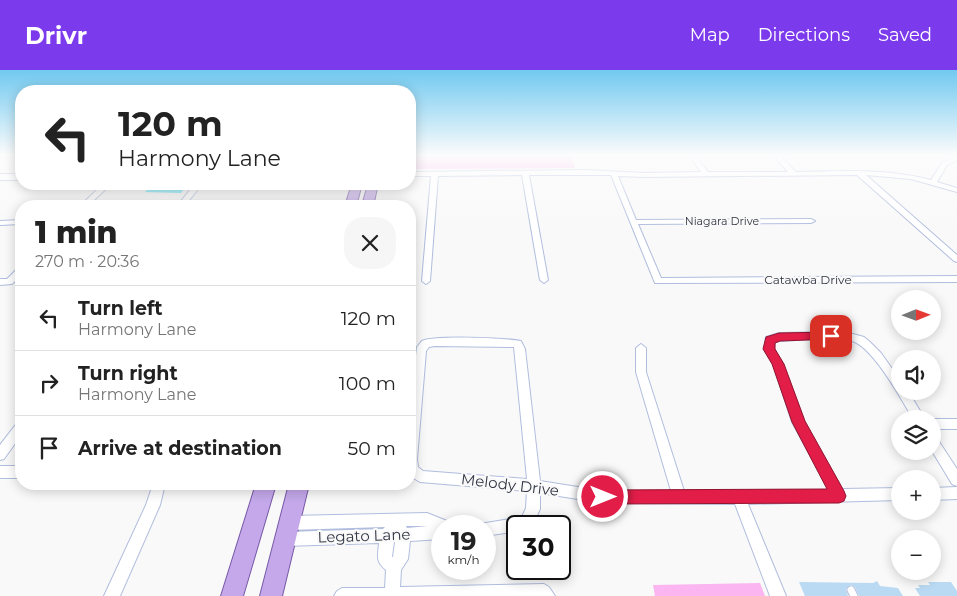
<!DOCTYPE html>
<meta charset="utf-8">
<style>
:root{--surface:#fff;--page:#f6f6f6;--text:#222;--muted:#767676;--line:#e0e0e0;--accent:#7c3aed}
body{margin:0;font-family:Montserrat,sans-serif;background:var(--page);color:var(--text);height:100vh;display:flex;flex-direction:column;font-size:19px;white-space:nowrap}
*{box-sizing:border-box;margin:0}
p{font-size:16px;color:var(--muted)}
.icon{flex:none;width:28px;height:28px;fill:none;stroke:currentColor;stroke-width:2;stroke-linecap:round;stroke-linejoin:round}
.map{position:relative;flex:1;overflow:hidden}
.details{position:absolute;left:15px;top:130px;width:401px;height:290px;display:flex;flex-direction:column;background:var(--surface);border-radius:20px;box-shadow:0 2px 12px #0003}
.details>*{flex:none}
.guide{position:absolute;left:15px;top:15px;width:401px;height:105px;border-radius:20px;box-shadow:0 2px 12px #0003;background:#fff;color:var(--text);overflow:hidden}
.needle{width:32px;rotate:89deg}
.controls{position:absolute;left:891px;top:220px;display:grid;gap:10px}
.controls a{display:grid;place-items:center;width:50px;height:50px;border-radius:50%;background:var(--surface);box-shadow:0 2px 12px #0003;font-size:25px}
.speed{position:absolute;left:431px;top:445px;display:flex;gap:10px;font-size:25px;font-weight:700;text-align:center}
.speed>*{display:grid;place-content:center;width:65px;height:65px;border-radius:50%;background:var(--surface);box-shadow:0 2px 12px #0003;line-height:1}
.speed small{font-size:12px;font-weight:400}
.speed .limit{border:2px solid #111;border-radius:8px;background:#fff;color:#111}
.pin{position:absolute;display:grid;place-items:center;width:42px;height:42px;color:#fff;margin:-21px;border-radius:10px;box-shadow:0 2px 8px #0006}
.me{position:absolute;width:55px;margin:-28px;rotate:90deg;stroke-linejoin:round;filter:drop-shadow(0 0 4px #0008)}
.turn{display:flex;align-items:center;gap:18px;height:105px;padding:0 20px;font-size:22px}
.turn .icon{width:65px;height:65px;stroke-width:2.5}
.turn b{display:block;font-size:35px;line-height:42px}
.round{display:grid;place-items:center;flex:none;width:52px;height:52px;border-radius:20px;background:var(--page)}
.headline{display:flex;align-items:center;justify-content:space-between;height:85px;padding:0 20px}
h1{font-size:30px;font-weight:800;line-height:38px}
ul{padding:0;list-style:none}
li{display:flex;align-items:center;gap:15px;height:65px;padding:0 20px;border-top:1px solid var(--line)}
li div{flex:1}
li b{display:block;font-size:19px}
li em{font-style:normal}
header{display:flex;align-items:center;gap:30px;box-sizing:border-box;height:70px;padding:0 25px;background:var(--accent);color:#fff}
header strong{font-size:24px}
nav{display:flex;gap:28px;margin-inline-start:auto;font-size:18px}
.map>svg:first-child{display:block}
</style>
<header>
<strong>Drivr</strong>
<nav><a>Map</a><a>Directions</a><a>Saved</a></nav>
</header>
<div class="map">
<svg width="957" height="526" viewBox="0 0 957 526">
<rect width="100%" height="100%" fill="#f9f9f9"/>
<g fill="#fbb5f0">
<polygon points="410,85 571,85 575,98 410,99"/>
<polygon points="760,513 765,526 655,526 653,515"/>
</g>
<polygon fill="#5ee8fd" points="153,114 188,114 181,123 145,122"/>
<g fill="#b9daf2">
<polygon points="877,511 880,516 898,518 903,526 859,526 855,517 851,515 846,519 848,526 805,526 799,512 873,513"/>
<polygon points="928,512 951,512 957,521 957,526 920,526 915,518 920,518 918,515 930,515"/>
</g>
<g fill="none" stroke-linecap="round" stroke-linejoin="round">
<g stroke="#b1bdde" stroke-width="9">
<polyline id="lane" points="851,520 854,526"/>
</g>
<g stroke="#b1bdde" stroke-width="2">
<g id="street">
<path d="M689,85H695L708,102H788L773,85H779L796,102C841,101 887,98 931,110L942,93L957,86V90L947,95L937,112L957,118V122L911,109L866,105L957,185V192L954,191L857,105L644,107L618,106L636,150L811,149L815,151L811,153L638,154L661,208L957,206V212L655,213L611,105H529L548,210L544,213L540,210L522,105L438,106L430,211L426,214L422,211L431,106H410V102L585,100L644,103L701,102Z"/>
<polygon points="103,114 111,114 88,136 80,136"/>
<polygon points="195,114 202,114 187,133 288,133 292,135 177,136"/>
<polygon points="21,150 21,154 0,155 0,151"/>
<polygon points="21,197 21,205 12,214 0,215 0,209 7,209 18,198"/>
<path d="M833,262L853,264L864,267L870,272L881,283L900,310V321H908L925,349H913C902,330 873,277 852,271C830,265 803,270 780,271L775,272L774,279L783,294L804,351L842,419L900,418V430L748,434L786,526H770L735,434L603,433L540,423V439L532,456H518V461L485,466V456H479L480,454L522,447L526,438L527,421L420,412L410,406V337L417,277C419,275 420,273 422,271C433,265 507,268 521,271L525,279L540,411L603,421H671L636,302V278L641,274L646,278V302L684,421L829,420L792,352L773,294L764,279L766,267L779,263ZM435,276L514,277L527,409L423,401L418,397L417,389L426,281L429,277Z"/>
<rect x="932" y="349" width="25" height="10"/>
<polygon points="21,351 21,365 4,389 0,390 0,375 17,353"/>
<polygon points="932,366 936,367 957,399 957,416 952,414 932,381"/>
<rect x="0" y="396" width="21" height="12"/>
<polygon points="153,414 165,414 160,435 120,526 104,526 146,435"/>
<polygon points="957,417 957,429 932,430 932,418"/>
<path d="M427,443L447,451L449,456H442V469L410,471L408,489L401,500L400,517L544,514L549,517L555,526H334L337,521L342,518H385L386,500C375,491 378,486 379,473L285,476L280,474L278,469L280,464L285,462L383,459L385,457L289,460L284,458L282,453L284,448L289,446ZM406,456H428L407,458ZM394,472H395L393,487H392Z"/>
</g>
</g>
<g stroke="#b1bdde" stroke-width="2">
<rect id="secondary" x="0" y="104" width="21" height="6"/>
</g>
<g stroke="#775aa7" stroke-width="2">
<g id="primary">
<polygon points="352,114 362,114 356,136 345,136"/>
<polygon points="368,114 378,114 373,136 362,136"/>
<polygon points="256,414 276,414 243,526 221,526"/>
<polygon points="289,414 309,414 282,526 260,526"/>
</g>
</g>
<use href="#lane" stroke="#fff" stroke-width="7"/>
<use href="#street" fill="#fff" fill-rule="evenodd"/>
<use href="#secondary" fill="#fff" fill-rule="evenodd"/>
<use href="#primary" fill="#c4a8ea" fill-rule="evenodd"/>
</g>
<linearGradient id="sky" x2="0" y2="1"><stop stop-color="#71c9f0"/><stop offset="0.54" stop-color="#fcfcfc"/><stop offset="1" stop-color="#fcfcfc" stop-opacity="0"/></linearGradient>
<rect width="957" height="158" fill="url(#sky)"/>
<polygon fill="#e11d48" stroke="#92132f" points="831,262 835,263 836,266 835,269 780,271 775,273 775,279 784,294 805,351 844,421 846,426 844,431 839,433 603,434 597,432 595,427 597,422 603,420 827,419 792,352 772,294 763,279 766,267 779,263"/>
<g text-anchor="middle" stroke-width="4.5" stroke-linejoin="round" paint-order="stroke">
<g font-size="11" fill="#323644" stroke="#f9f9f9">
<text x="722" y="155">Niagara Drive</text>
</g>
<g font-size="12" fill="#323644" stroke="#f9f9f9">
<text x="808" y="214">Catawba Drive</text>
</g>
<g font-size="15" fill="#323644" stroke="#f9f9f9">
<text transform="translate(510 415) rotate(7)" y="5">Melody Drive</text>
<text transform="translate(364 466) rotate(-2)" y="5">Legato Lane</text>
</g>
</g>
</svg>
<div class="controls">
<a><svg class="needle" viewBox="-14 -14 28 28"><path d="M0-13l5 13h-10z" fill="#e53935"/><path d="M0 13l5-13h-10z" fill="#767676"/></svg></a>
<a><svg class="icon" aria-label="sound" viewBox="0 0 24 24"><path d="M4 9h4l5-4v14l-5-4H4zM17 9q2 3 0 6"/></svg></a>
<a><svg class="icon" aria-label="layers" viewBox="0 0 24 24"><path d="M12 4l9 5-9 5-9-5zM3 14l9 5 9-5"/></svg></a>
<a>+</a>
<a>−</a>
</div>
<div class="speed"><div>19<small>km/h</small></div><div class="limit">30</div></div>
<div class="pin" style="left:831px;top:266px;background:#d93025"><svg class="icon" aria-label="arrive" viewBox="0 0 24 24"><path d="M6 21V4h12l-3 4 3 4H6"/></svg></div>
<svg class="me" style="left:603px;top:427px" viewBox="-20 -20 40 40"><circle r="17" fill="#e11d48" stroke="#fff" stroke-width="3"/><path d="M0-11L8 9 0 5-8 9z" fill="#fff"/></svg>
<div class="guide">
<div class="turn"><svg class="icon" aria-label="left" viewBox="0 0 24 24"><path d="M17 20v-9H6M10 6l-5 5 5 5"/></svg><div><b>120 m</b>Harmony Lane</div></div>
</div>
<section class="details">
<div class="headline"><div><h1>1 min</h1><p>270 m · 20:36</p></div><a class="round"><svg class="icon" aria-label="close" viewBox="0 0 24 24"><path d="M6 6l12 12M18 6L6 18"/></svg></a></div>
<ul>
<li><svg class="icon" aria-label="left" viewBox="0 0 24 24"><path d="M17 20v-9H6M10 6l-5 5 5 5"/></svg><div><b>Turn left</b><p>Harmony Lane</p></div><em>120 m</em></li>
<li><svg class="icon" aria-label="right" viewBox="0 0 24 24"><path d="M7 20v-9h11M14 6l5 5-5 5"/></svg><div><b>Turn right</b><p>Harmony Lane</p></div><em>100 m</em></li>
<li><svg class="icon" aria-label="arrive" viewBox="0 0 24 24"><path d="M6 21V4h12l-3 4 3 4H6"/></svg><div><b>Arrive at destination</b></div><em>50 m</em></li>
</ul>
</section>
</div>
